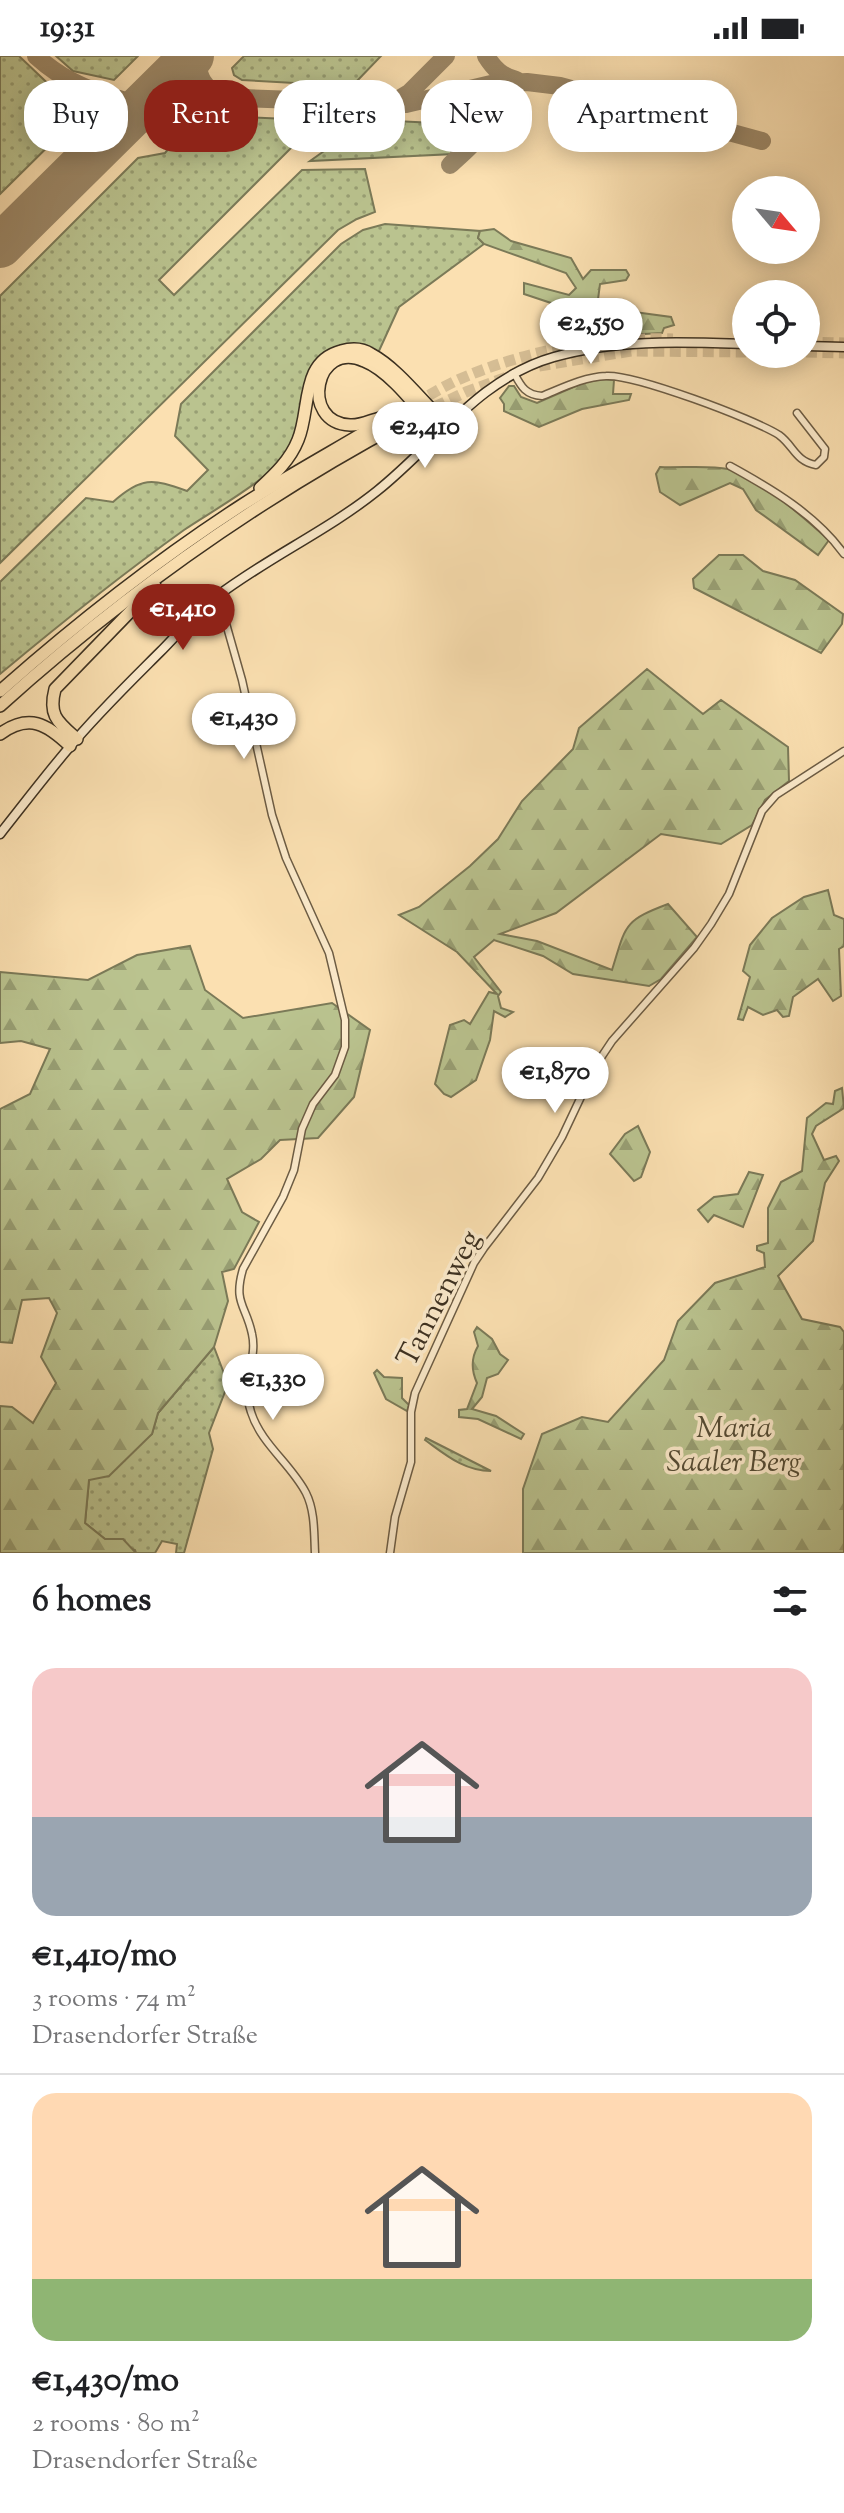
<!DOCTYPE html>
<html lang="en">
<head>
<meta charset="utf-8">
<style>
  body { margin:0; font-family:"Sorts Mill Goudy",serif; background:#f6f6f6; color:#202124; height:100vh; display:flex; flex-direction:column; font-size:30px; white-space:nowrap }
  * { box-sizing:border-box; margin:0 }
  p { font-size:26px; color:#757577 }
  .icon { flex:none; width:44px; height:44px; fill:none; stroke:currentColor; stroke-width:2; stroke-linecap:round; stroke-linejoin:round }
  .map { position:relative; height:1497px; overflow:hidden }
  .side { display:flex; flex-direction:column; background:#fff; flex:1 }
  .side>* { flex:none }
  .hud { position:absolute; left:24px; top:24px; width:796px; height:72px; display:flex; gap:16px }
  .needle { width:52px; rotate:119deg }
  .fabs { position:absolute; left:732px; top:120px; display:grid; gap:16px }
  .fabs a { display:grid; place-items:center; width:88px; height:88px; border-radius:50%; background:#fff; box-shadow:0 4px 20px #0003; font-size:40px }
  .price { position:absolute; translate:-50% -68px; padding:0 18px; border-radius:28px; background:#fff; color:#222; font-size:26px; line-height:52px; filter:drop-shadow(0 2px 4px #0008) }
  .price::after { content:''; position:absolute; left:50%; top:48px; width:24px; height:18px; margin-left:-12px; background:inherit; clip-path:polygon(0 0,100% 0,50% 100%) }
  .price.on { background:#8f2418; color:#fff }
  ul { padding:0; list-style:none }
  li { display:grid; align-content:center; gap:16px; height:424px; padding:0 32px }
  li+li { border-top:2px solid #e0e0e0 }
  li span { display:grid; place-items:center; height:248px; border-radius:24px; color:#555 }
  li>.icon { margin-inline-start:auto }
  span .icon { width:144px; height:144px; fill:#fffc; stroke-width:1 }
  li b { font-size:34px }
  h2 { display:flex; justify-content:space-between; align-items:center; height:96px; padding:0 32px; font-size:34px }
  .tag { padding:0 28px; border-radius:32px; background:#fff; box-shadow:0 4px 20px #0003; font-size:28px; line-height:72px }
  .tag.on { background:#8f2418; color:#fff }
  .status { display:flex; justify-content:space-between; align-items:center; height:56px; padding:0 40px; background:#fff; direction:ltr }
  .status svg { height:22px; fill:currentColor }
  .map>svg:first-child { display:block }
</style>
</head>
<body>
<div class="status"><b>19:31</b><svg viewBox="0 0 49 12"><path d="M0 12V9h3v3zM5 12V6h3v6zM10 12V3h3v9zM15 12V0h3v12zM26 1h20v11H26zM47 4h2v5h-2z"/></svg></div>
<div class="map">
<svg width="844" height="1497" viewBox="0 0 844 1497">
  <defs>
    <pattern id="grass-dots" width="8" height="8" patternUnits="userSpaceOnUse" patternTransform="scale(2)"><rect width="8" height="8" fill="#bac38f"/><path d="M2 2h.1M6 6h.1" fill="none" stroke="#989f74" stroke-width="1.8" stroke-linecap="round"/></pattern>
    <pattern id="forest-firs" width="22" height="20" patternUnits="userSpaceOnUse" patternTransform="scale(2)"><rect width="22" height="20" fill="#bac38f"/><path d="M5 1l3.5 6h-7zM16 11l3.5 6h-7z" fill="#989f74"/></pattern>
  </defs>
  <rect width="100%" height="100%" fill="#fbe0b1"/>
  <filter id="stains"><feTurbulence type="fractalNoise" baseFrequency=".0025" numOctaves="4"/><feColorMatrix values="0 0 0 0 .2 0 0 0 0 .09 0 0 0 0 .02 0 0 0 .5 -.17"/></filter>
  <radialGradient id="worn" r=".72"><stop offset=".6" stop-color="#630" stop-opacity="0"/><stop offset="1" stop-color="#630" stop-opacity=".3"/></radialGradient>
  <g fill="url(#grass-dots)" stroke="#7b7a58" stroke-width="2">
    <path d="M0,0h19l41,39 32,8 -92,91z"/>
    <path d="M56,0h82l-24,24 -41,-9z"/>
    <path d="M244,0h137l-25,26 -25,3 -89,-5 -8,-5 -2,-7z"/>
    <path d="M196,59l114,5 7,2 -158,158 15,15 128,-125 63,-1 10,43 -18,7 -19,11 -338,333v-267l138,-138 27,-5z"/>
    <path d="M395,65l60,3 5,2c4,10 -5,15 -11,22l4,6 -143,7 41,-29z"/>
    <path d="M385,168l95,7 -2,7 6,6 -85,63 -21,46 -65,12c-14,28 -8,61 -26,88 -17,26 -75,58 -103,77 -63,45 -124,94 -184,144v-92l86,-84 27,4c28,-25 39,-24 74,-11l21,-21 -33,-34 6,-32 160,-160 22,-14z"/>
    <path d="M214,1291l14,37 -19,49 4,16 -29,104h-8l1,-9 -15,-3 -7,12h-19l-1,-3 -30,-11 -20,-16 4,-43 63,-46 6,-21z"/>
    <path d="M426,1382l65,33c-27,0 -45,-16 -66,-31z"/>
  </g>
  <g fill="url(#forest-firs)" stroke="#7b7a58" stroke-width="2">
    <path d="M494,173l17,12 60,17 12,21 8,-9h35l3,5 -3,5 -26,4 -3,23 74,10 3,8 -10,3 -2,5 -76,4 -31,7 -11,-18 7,-6 15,-5 -15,-12 -27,-9v-11l45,12 7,-7 -10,-15 -82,-29 -6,-6 2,-7z"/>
    <path d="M603,323l11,1 -1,14h18l-2,6 -47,9 -43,18 -35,-16v-7l-4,-6 9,-12h5l7,11 16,6 48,-21z"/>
    <path d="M660,411c20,1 49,-2 68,2 29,6 78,51 101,71l-11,15 -62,-45 -13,-21 -13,-6 -50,22 -20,-13 -4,-18z"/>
    <path d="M719,499h24l20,16 32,9 48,34 -1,10 -21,29 -127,-65 -1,-9z"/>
    <path d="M647,613l56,45 18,-14 67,47 1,34 -24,19 -13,25 -31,19 -60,-10 -105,79 -56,21 37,7 75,29c14,-45 11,-49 56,-66l29,33 -36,42 -12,7 -76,-12 -30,-18 -49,-16 -20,17 27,35 -3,4 3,12 12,4 -8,5 -11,-6 -4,29 -14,40 -25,17 -7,-3 -9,-10 15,-59 14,-5 6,4 19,-32 8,2 -40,-42 -58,-37 20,-8 51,-41 28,-27 24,-38 51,-52 6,-21z"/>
    <path d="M828,834l6,25 10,4v27l-5,3 2,47 -8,5 -15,-22 -25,18 -4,19 -6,1 -6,-7 -14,5 -15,-8 -5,13 -5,-1 12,-42 -7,-6 7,-26 22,-27 32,-21z"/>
    <path d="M190,890l15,44 38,28 89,-15 38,27 -16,67 -36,41 -38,2 -19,19 -34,20 15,33 17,10 -25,47 -12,3 6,29 -14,46 -56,66 -6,21 -43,42 -20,4 -4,43 20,16h18l13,14h-136v-147l12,1 21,16 23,-40 -15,-26 16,-44 -8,-15 -27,2 -10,43 -12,-1v-233l30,-15 20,-45 -29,-8 -21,2v-71l88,8 49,-25z"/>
    <path d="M842,1032l2,20 -28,18 -4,8 12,26 12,-4 3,5 -14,22 -12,58 -35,35 24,43 38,8 4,5v221h-321v-64l19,-55 40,-17 26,5 56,-62 14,-39 37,-38 50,-16 -1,-14 -7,-3v-4l11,-3v-35l13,-26 21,-11 5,-53 19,-15 7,1 2,-13z"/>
    <path d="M638,1070l12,26 -9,25 -7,4 -24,-27 15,-20z"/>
    <path d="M749,1116l14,3 -20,52 -29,-12 -6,7 -10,-12 16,-13 24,-3z"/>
    <path d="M477,1271l15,12 8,15 8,6 -10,14 -11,4 -5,19 -10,12 24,7 28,18 -3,5 -43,-20 -19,-2v-7l8,-1 10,-26c-6,-13 -6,-25 1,-37l-4,-14z"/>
    <path d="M377,1314l7,7 18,1v20l7,7 -2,6 -21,-12 -12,-26z"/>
  </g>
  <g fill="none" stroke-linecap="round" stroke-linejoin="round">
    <g stroke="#9c8868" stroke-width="18">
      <path d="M36,0c34,31 64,37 106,50"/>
      <path d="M199,0c-4,20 6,33 24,42"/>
      <path d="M486,0c8,13 16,20 30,24"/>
      <path d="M394,46l15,-9 37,-37"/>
      <path d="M140,52l29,-10 16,-2 221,8 85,-20 36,-2 33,4 202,55"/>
      <path d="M450,109c7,-7 16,-14 23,-22 14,-17 23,-51 -8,-53"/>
    </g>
    <path stroke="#9c8868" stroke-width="44" d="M0,190l192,-190"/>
    <g stroke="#d5bd94" stroke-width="11" stroke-dasharray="11 5.5" stroke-linecap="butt">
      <path d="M806,286l38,1"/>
      <path d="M806,296l38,1"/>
      <path d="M539,310l92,-15 115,1"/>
      <path d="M400,355c20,-10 40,-23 60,-32 67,-29 141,-42 213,-40"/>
      <path d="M405,365l61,-29 41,-15"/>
    </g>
    <g stroke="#6c5c44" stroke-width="9">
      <g id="minor">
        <path d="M514,317c7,13 11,22 28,23 20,-8 41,-19 64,-20 28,-2 148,43 173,59 15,11 16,26 37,30l8,-8 1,-8 -28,-36"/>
        <path d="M730,410c42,23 86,49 114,88"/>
        <path d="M212,544l13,20 17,60 30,135 14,43 43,95 16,67v27l-10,28 -22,29 -11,25 -8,41 -11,27 -40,72c-10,34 3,36 9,65 6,26 -12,46 -1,78 10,32 40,52 55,81 9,18 8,40 9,60"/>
        <path d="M390,1497l5,-36 16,-55v-50l4,-19 59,-130 10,-15 54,-70 24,-41 34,-72 16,-24 82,-93 17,-24 18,-30 33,-83 14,-16 68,-44"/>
      </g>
    </g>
    <g stroke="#3c3020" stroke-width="11">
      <g id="secondary">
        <path d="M806,290l38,1"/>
        <path d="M0,778c23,-29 45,-58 68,-85 28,-34 61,-66 92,-97 18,-18 35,-39 56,-55 51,-39 111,-66 161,-106 58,-46 102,-113 177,-134 61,-18 129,-15 192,-13"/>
      </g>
    </g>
    <g stroke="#3c3020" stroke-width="14">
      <g id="motorway">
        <path d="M380,362c-9,2 -20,8 -30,7 -51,-2 -35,-86 14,-64 28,11 55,50 76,73"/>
        <path d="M260,432c15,-14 30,-28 38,-48 13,-31 2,-78 43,-89 10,-3 21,-3 30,3 28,15 53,50 77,72"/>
        <path d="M0,635c76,-67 157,-131 242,-186 52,-33 106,-62 158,-94"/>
        <path d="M0,650c123,-111 259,-207 405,-285"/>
        <path d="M0,678c29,-21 47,-10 70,12"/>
        <path d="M77,683c-19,-17 -29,-23 -22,-50l100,-103"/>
      </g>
    </g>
    <use href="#minor" stroke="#fcebcc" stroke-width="6"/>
    <use href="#secondary" stroke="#fcebcc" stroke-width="8"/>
    <use href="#motorway" stroke="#fbe0b1" stroke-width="11"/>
  </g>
  <g text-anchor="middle" stroke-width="7" stroke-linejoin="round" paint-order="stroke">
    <g font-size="30" fill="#3c3020" stroke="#fcebcc">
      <text transform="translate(438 1242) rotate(-63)" y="10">Tannenweg</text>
    </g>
    <g font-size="30" font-style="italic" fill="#554d36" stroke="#fcebcc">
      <text x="734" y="1381">Maria<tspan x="734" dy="34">Saaler Berg</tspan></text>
    </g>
  </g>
  <rect width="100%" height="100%" filter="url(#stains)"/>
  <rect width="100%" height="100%" fill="url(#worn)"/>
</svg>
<div class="fabs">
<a><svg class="needle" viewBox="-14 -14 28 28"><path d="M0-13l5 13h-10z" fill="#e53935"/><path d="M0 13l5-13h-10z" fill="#757577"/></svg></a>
<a><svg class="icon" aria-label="locate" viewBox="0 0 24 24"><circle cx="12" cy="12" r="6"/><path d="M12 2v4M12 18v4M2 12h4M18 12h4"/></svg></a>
</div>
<b class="price" style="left:591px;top:310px">€2,550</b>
<b class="price" style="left:425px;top:414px">€2,410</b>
<b class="price on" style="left:183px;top:596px">€1,410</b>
<b class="price" style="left:244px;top:705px">€1,430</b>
<b class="price" style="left:555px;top:1059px">€1,870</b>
<b class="price" style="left:273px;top:1366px">€1,330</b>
<div class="hud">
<a class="tag">Buy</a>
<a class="tag on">Rent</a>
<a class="tag">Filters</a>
<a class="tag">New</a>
<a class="tag">Apartment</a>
</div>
</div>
<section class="side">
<h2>6 homes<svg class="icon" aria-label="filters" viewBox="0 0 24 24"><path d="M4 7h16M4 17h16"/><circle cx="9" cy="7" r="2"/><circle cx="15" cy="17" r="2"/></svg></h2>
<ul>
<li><span style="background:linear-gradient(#f6c9c9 60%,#9aa5b1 0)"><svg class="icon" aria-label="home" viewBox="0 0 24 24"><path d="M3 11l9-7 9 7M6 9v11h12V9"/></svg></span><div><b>€1,410/mo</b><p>3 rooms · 74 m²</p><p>Drasendorfer Straße</p></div></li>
<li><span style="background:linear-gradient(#ffd9b3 75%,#8fb573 0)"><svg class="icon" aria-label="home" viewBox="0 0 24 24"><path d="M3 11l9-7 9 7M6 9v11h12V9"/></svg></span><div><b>€1,430/mo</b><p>2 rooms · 80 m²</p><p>Drasendorfer Straße</p></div></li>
</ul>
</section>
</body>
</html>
